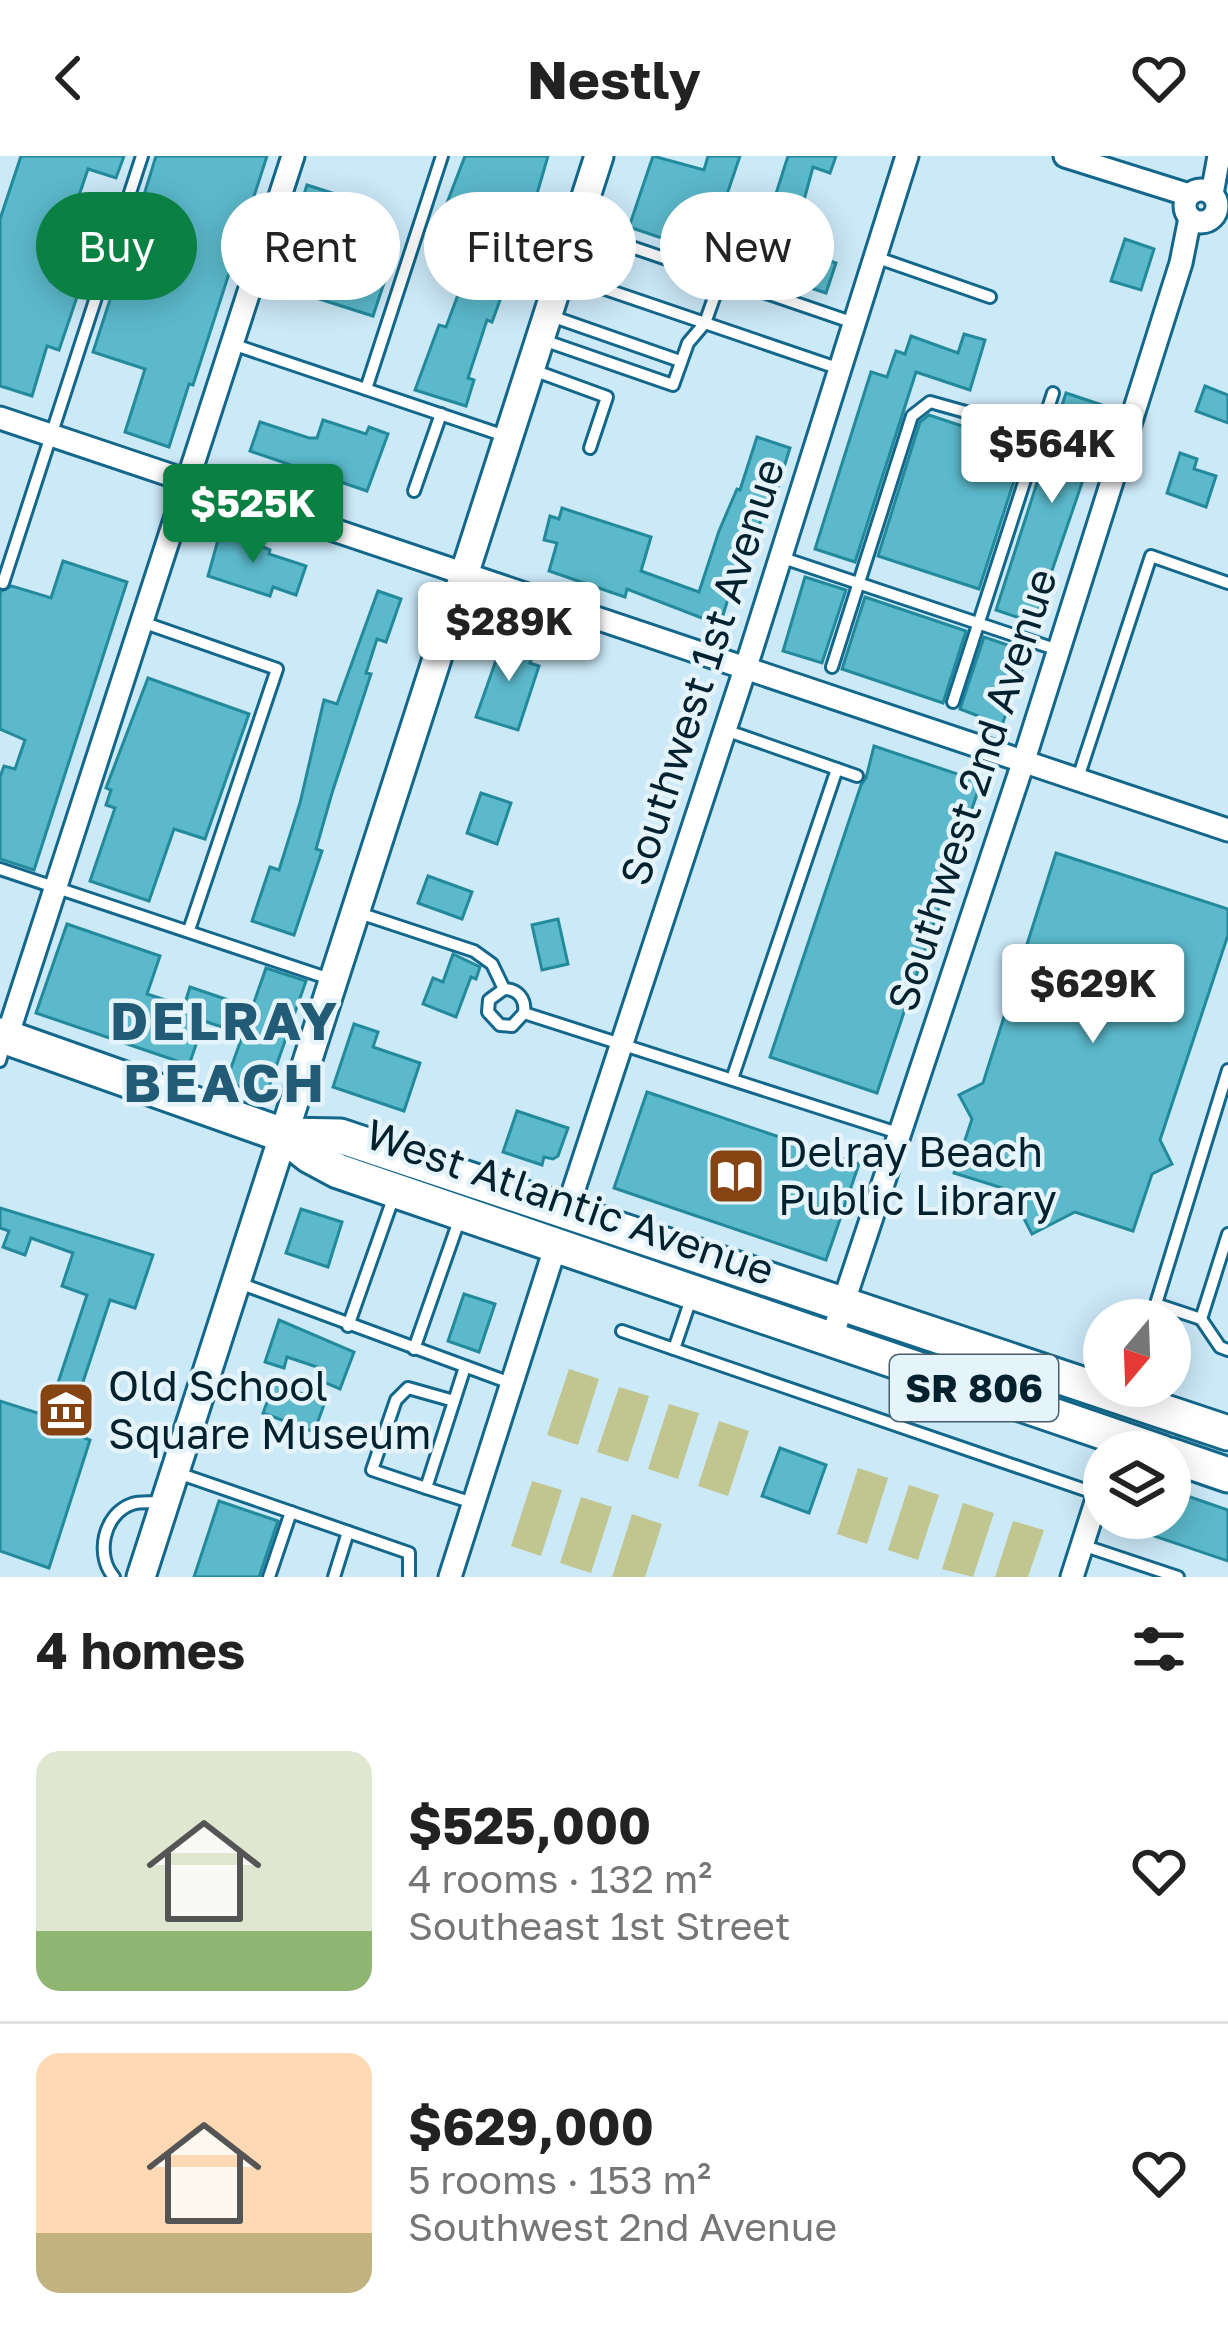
<!DOCTYPE html>
<html lang="en">
<head>
<meta charset="utf-8">
<style>
  body { margin:0; font-family:"Golos Text",sans-serif; background:#f2f2f2; color:#222; height:100vh; display:flex; flex-direction:column; font-size:45px; white-space:nowrap }
  * { box-sizing:border-box; margin:0 }
  p { font-size:39px; color:#767676 }
  .icon { flex:none; width:66px; height:66px; fill:none; stroke:currentColor; stroke-width:2; stroke-linecap:round; stroke-linejoin:round }
  .map { position:relative; height:1421px; overflow:hidden }
  .sheet { display:flex; flex-direction:column; background:#fff; flex:1 }
  .sheet>* { flex:none }
  .top-card { position:absolute; left:36px; top:36px; width:1158px; height:108px; display:flex; gap:24px }
  .needle { width:78px; rotate:199deg }
  .fabs { position:absolute; left:1083px; top:1143px; display:grid; gap:24px }
  .fabs a { display:grid; place-items:center; width:108px; height:108px; border-radius:50%; background:#fff; box-shadow:0 6px 30px #0003; font-size:60px }
  .price { position:absolute; translate:-50% -102px; padding:0 27px; border-radius:12px; background:#fff; color:#222; font-size:39px; line-height:78px; filter:drop-shadow(0 3px 6px #0008) }
  .price::after { content:''; position:absolute; left:50%; top:72px; width:36px; height:27px; margin-left:-18px; background:inherit; clip-path:polygon(0 0,100% 0,50% 100%) }
  .price.on { background:#0b8043; color:#fff }
  ul { padding:0; list-style:none }
  li { display:flex; align-items:center; gap:36px; height:300px; padding:0 36px }
  li+li { border-top:3px solid #e0e0e0 }
  li span { display:grid; place-items:center; flex:none; width:336px; height:240px; border-radius:24px; color:#555 }
  li>.icon { margin-inline-start:auto }
  span .icon { width:144px; height:144px; fill:#fffc; stroke-width:1 }
  li b { font-size:51px }
  h2 { display:flex; justify-content:space-between; align-items:center; height:144px; padding:0 36px; font-size:51px }
  .pill { padding:0 42px; border-radius:54px; background:#fff; box-shadow:0 6px 30px #0003; font-size:42px; line-height:108px }
  .pill.on { background:#0b8043; color:#fff }
  header { display:flex; justify-content:space-between; align-items:center; height:156px; padding:0 36px; background:#fff; font-size:54px; font-weight:700 }
  .map>svg:first-child { display:block }
</style>
</head>
<body>
<header><svg class="icon" aria-label="back" viewBox="0 0 24 24"><path d="M15 5l-7 7 7 7"/></svg>Nestly<svg class="icon" aria-label="heart" viewBox="0 0 24 24"><path d="M12 20l-8-8c-3-5 5-10 8-4 3-6 11-1 8 4z"/></svg></header>
<div class="map">
<svg width="1228" height="1421" viewBox="0 0 1228 1421">
  <rect width="100%" height="100%" fill="#cce9f8"/>
  <g fill="#c1c690">
    <path d="M569,1213l30,10 -21,66 -31,-10z"/>
    <path d="M619,1231l30,9 -21,66 -31,-10z"/>
    <path d="M669,1248l30,9 -21,66 -30,-10z"/>
    <path d="M719,1265l30,10 -21,65 -30,-10z"/>
    <path d="M858,1312l30,10 -21,66 -30,-10z"/>
    <path d="M532,1325l30,9 -21,66 -30,-10z"/>
    <path d="M909,1329l30,10 -21,65 -30,-10z"/>
    <path d="M581,1341l31,10 -21,66 -31,-10z"/>
    <path d="M963,1347l31,10 -21,64 -31,-8z"/>
    <path d="M632,1358l30,10 -17,53h-33z"/>
    <path d="M1013,1365l31,9 -16,47h-33z"/>
  </g>
  <g fill="#5bb9cb" stroke="#238a9c" stroke-width="3">
    <path d="M21,0h103l-8,22 -28,-9 -38,112 29,10 -20,59 -12,-4 -15,50 -32,-10v-167z"/>
    <path d="M156,0h111l-74,229 -4,-1 -20,63 -44,-15 20,-63 -52,-17 40,-123 33,11 10,-31 -33,-11z"/>
    <path d="M465,0h83l-30,103 4,2 -8,23 -7,-3 -15,41 -5,-2 -19,58 6,2 -8,26 -51,-16 24,-65 7,2 39,-105 -40,-14z"/>
    <path d="M653,0l51,14 4,-14h32l-16,47 31,11 5,-18 14,4 14,-44h48l-6,17 -17,-6 -22,81 45,15 -10,30 -197,-66z"/>
    <path d="M307,29l44,14 -6,18 19,6 -6,20 -45,-15 6,-18 -18,-6z"/>
    <path d="M1125,83l29,10 -13,41 -30,-9z"/>
    <path d="M302,101l82,26 -11,33 -82,-26z"/>
    <path d="M964,178l21,6 -15,50 -54,-18 -61,190 -40,-13 56,-177 16,5 9,-26 9,3 6,-18 47,17z"/>
    <path d="M1205,230l23,9v28l-32,-12z"/>
    <path d="M1066,237l42,14 -74,216 -38,-13z"/>
    <path d="M929,259l96,32 -46,142 -101,-33 42,-134z"/>
    <path d="M323,264l43,14 3,-7 19,7 -21,57 -117,-40 10,-29 49,16h8z"/>
    <path d="M757,281l33,11 -14,45 -4,-1 -15,39 -7,-3 -30,97 -93,-36 -2,8 -76,-26 8,-28 -13,-3 6,-24 9,3 3,-11 89,29 -10,34 58,21 20,-61 18,-42 3,1z"/>
    <path d="M1180,297l17,6 -3,10 22,7 -10,31 -39,-14z"/>
    <path d="M221,373l49,21 -1,4 37,12 -10,29 -23,-8 -3,9 -62,-20z"/>
    <path d="M63,405l64,21 -93,288 -34,-11v-82l4,-11 11,3 10,-29 -25,-11v-137l12,-6 39,12z"/>
    <path d="M805,421l41,13 -24,73 -39,-12z"/>
    <path d="M378,435l23,8 -15,43 -9,-3 -11,34 5,1 -39,119 -16,56 6,2 -28,84 -42,-14 18,-54 9,3 21,-67 24,-103 13,4z"/>
    <path d="M865,441l101,34 -23,72 -101,-34z"/>
    <path d="M505,479l30,11 -5,17 9,3 -21,64 -42,-13z"/>
    <path d="M984,481l44,15 -26,73 -42,-16z"/>
    <path d="M148,522l101,36 -44,125 -31,-10 -25,72 -59,-20 25,-73 -9,-3 5,-15 -5,-2z"/>
    <path d="M874,590l107,36 -104,311 -107,-36 91,-272 5,-7z"/>
    <path d="M481,637l30,10 -14,41 -30,-11z"/>
    <path d="M1056,697l172,56v26l-68,205 12,24 -20,10 -19,57 -58,-19 -43,22 -23,-44 -55,-17 18,-54 -13,-24 24,-12z"/>
    <path d="M428,720l44,16 -10,27 -44,-16z"/>
    <path d="M558,763l10,45 -26,6 -10,-45z"/>
    <path d="M67,768l93,32 -13,38 37,12 6,-19 62,21 14,-40 40,13 -40,114 -40,-13 17,-48 -39,-13 -15,44 -153,-52z"/>
    <path d="M453,798l27,13 -4,12 -5,-2 -15,40 -33,-13 10,-26 10,4z"/>
    <path d="M354,868l24,8 -5,15 47,16 -16,48 -71,-24z"/>
    <path d="M647,936l212,72 -33,96 -212,-72z"/>
    <path d="M517,955l51,17 -10,28 -5,3 -9,-2 -2,8 -39,-13z"/>
    <path d="M0,1052l153,47 -18,53 -25,-8 -31,94 8,3 -12,37 15,6 -41,128 -49,-17v-150l47,15 40,-121 -25,-9 11,-33 -42,-15 -6,17 -22,-8 6,-16 -9,-3z"/>
    <path d="M301,1053l41,13 -14,45 -42,-14z"/>
    <path d="M464,1138l31,10 -16,48 -31,-11z"/>
    <path d="M279,1164l75,32 -14,37 -21,-9 4,-11 -36,-12 -3,11 -19,-6z"/>
    <path d="M274,1228l51,18 -11,30 -51,-19z"/>
    <path d="M780,1292l46,17 -17,48 -47,-17z"/>
    <path d="M1170,1334l58,20v51l-118,-40 60,-3z"/>
    <path d="M219,1345l59,20 -19,56h-65z"/>
  </g>
  <g fill="none" stroke-linecap="round" stroke-linejoin="round">
    <g stroke="#13678a" stroke-width="16">
      <g id="service">
        <path d="M579,73l275,94"/>
        <path d="M875,101l115,40"/>
        <path d="M564,119l276,94"/>
        <path d="M551,160l129,45"/>
        <path d="M543,184l130,45 15,-42 17,-20 16,-45"/>
        <path d="M232,188l276,93"/>
        <path d="M533,214l74,27 -17,51"/>
        <path d="M366,233l76,-233"/>
        <path d="M414,335l27,-77"/>
        <path d="M780,401l278,93"/>
        <path d="M3,427l139,-427"/>
        <path d="M142,466l135,47 -88,261"/>
        <path d="M832,511l80,-251 18,-14 111,31"/>
        <path d="M953,546l100,-309"/>
        <path d="M725,574l112,39 -105,310"/>
        <path d="M837,613l20,7"/>
        <path d="M1077,625l74,-225 77,27"/>
        <path d="M0,713l333,111"/>
        <path d="M356,756l118,39 18,13 12,25c14,0 22,10 20,24l-12,13 -12,-1 -12,-13 1,-12 15,-11"/>
        <path d="M524,857l377,121"/>
        <path d="M0,905l6,-21"/>
        <path d="M239,1127l274,101"/>
        <path d="M1156,1148l45,15 19,28 8,3"/>
        <path d="M1201,1163l27,-85"/>
        <path d="M1151,1164l77,-250"/>
        <path d="M348,1170l47,-133"/>
        <path d="M622,1175l52,18 18,-53"/>
        <path d="M414,1193l47,-134"/>
        <path d="M674,1193l423,145"/>
        <path d="M465,1211l-39,121 47,15"/>
        <path d="M175,1316l234,81v24"/>
        <path d="M426,1332l-54,-18 24,-70 12,-12 46,13"/>
        <path d="M1082,1389l96,32"/>
        <path d="M114,1421c-19,-21 -11,-63 18,-73 8,-3 21,-1 30,-2"/>
        <path d="M269,1421l22,-65"/>
        <path d="M334,1421l14,-45"/>
      </g>
    </g>
    <g stroke="#13678a" stroke-width="27">
      <g id="minor">
        <path d="M1065,0l124,39"/>
        <circle cx="1201" cy="50" r="16"/>
        <path d="M1212,38l7,-38"/>
        <path d="M0,262l1228,412"/>
        <path d="M7,881l286,-881"/>
        <path d="M567,1054l184,-559 156,-495"/>
        <path d="M831,1184l192,-577 158,-500 9,-45"/>
        <path d="M450,1421l106,-332"/>
        <path d="M1072,1421l32,-100"/>
      </g>
    </g>
    <g stroke="#13678a" stroke-width="33">
      <path id="tertiary" d="M141,1421l458,-1421"/>
    </g>
    <g stroke="#13678a" stroke-width="39">
      <g id="primary">
        <path d="M0,879l283,100 57,1 888,297"/>
        <path d="M283,979l27,21 28,15 823,281"/>
        <path d="M1170,1299l58,20"/>
      </g>
    </g>
    <use href="#service" stroke="#fff" stroke-width="10"/>
    <use href="#minor" stroke="#fff" stroke-width="21"/>
    <use href="#tertiary" stroke="#fff" stroke-width="27"/>
    <use href="#primary" stroke="#fff" stroke-width="33"/>
  </g>
  <defs>
    <g id="library-square" transform="scale(3)"><rect x="-9" y="-9" width="18" height="18" rx="4" fill="#864412" stroke="#e5f3fb"/><path d="M-6-4Q-3-5.5-.7-3.5V5Q-3 3-6 4ZM6-4Q3-5.5 .7-3.5V5Q3 3 6 4Z" fill="#fff"/></g>
    <g id="museum-square" transform="scale(3)"><rect x="-9" y="-9" width="18" height="18" rx="4" fill="#864412" stroke="#e5f3fb"/><path d="M0-6L6-3V-2H-6V-3ZM-5-1h2V3h-2ZM-1-1h2V3h-2ZM3-1h2V3H3ZM-6 4H6V6H-6Z" fill="#fff"/></g>
  </defs>
  <g fill-rule="evenodd">
    <use href="#library-square" x="736" y="1020"/>
    <use href="#museum-square" x="66" y="1254"/>
  </g>
  <g text-anchor="middle" stroke-width="9" stroke-linejoin="round" paint-order="stroke">
    <rect fill="#e5f3fb" stroke="#45606c" stroke-width="3" x="890" y="1199" width="168" height="66" rx="9"/>
    <g font-size="39" font-weight="bold" fill="#01212f">
      <text x="974" y="1246">SR 806</text>
    </g>
    <g font-size="42" fill="#01212f" stroke="#e5f3fb">
      <text transform="translate(702 516) rotate(-72)" y="15">Southwest 1st Avenue</text>
      <text transform="translate(972 634) rotate(-72)" y="15">Southwest 2nd Avenue</text>
      <text transform="translate(570 1046) rotate(19)" y="15">West Atlantic Avenue</text>
    </g>
    <g font-size="42" fill="#01212f" stroke="#e5f3fb" text-anchor="start">
      <text x="778" y="1011">Delray Beach<tspan x="778" dy="48">Public Library</tspan></text>
      <text x="108" y="1245">Old School<tspan x="108" dy="48">Square Museum</tspan></text>
    </g>
    <g font-size="54" font-weight="bold" letter-spacing="3" fill="#215b76" stroke="#e5f3fb">
      <text x="225" y="884">DELRAY<tspan x="225" dy="62">BEACH</tspan></text>
    </g>
  </g>
</svg>
<div class="fabs">
<a><svg class="needle" viewBox="-14 -14 28 28"><path d="M0-13l5 13h-10z" fill="#e53935"/><path d="M0 13l5-13h-10z" fill="#767676"/></svg></a>
<a><svg class="icon" aria-label="layers" viewBox="0 0 24 24"><path d="M12 4l9 5-9 5-9-5zM3 14l9 5 9-5"/></svg></a>
</div>
<b class="price" style="left:1052px;top:350px">$564K</b>
<b class="price on" style="left:253px;top:410px">$525K</b>
<b class="price" style="left:509px;top:528px">$289K</b>
<b class="price" style="left:1093px;top:890px">$629K</b>
<div class="top-card">
<a class="pill on">Buy</a>
<a class="pill">Rent</a>
<a class="pill">Filters</a>
<a class="pill">New</a>
</div>
</div>
<section class="sheet">
<h2>4 homes<svg class="icon" aria-label="filters" viewBox="0 0 24 24"><path d="M4 7h16M4 17h16"/><circle cx="9" cy="7" r="2"/><circle cx="15" cy="17" r="2"/></svg></h2>
<ul>
<li><span style="background:linear-gradient(#dfe7d0 75%,#8fb573 0)"><svg class="icon" aria-label="home" viewBox="0 0 24 24"><path d="M3 11l9-7 9 7M6 9v11h12V9"/></svg></span><div><b>$525,000</b><p>4 rooms · 132 m²</p><p>Southeast 1st Street</p></div><svg class="icon" aria-label="heart" viewBox="0 0 24 24"><path d="M12 20l-8-8c-3-5 5-10 8-4 3-6 11-1 8 4z"/></svg></li>
<li><span style="background:linear-gradient(#ffd9b3 75%,#c2b280 0)"><svg class="icon" aria-label="home" viewBox="0 0 24 24"><path d="M3 11l9-7 9 7M6 9v11h12V9"/></svg></span><div><b>$629,000</b><p>5 rooms · 153 m²</p><p>Southwest 2nd Avenue</p></div><svg class="icon" aria-label="heart" viewBox="0 0 24 24"><path d="M12 20l-8-8c-3-5 5-10 8-4 3-6 11-1 8 4z"/></svg></li>
</ul>
</section>
</body>
</html>
